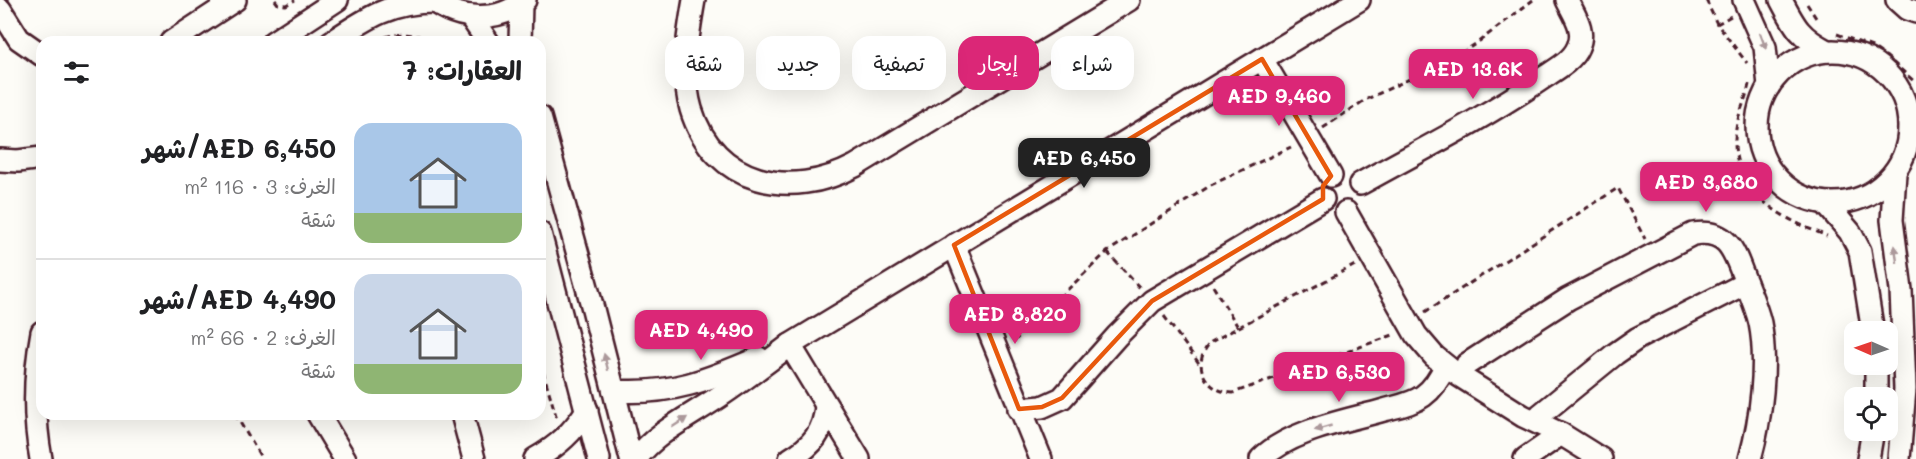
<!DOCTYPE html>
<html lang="ar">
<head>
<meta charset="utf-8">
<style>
  body { margin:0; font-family:Mali,"Playpen Sans Arabic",sans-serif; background:#f6f6f6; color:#202124; direction:rtl; height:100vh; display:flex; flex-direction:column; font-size:22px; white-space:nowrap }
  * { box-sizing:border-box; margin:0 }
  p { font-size:20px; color:#757577 }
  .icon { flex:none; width:33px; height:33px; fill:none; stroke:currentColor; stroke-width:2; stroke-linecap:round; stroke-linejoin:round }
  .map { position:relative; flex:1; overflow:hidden; direction:ltr }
  .sheet { position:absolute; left:36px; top:36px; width:510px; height:384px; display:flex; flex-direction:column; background:#fff; border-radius:18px; box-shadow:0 6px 24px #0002; direction:rtl }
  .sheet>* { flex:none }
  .guide { position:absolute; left:564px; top:36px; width:570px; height:54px; direction:rtl; display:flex; gap:12px }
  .needle { width:39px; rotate:272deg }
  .tools { position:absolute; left:1844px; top:321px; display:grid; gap:12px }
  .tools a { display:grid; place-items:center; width:54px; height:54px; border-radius:12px; background:#fff; box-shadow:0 6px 24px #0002; font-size:30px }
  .price { position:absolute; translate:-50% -51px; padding:0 14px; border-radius:12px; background:#db2777; color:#fff; font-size:20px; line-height:39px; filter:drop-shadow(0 2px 3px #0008) }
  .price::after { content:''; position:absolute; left:50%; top:36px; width:18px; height:14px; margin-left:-9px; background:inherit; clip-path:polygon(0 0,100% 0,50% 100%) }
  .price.active { background:#222; color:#fff }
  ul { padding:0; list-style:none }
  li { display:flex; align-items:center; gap:18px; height:150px; padding:0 24px }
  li+li { border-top:2px solid #e0e0e0 }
  li span { display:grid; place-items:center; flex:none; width:168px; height:120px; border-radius:18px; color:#555 }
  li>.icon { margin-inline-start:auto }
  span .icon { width:72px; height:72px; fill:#fffc; stroke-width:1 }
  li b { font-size:26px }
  h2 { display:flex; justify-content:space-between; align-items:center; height:72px; padding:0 24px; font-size:26px }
  .chip { padding:0 21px; border-radius:18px; background:#fff; box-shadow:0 6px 24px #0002; font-size:21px; line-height:54px }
  .chip.active { background:#db2777; color:#fff }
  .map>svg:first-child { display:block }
</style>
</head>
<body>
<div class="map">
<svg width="1916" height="459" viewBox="0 0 1916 459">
  <rect width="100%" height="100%" fill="#fdfcf7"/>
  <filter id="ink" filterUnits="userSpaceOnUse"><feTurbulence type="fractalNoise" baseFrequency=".0167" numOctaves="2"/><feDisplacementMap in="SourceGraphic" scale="12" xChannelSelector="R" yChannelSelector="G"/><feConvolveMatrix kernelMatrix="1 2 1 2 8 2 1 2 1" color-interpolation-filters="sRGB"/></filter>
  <g filter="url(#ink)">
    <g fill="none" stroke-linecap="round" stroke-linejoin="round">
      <g stroke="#4a1f2b" stroke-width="26">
        <g id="minor">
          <path d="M432,0c27,21 67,23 93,0"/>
          <path d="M694,0c-6,34 -13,75 -3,109 23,76 100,91 164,57l274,-166"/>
          <path d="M1744,0l21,47 4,39"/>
          <path d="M1781,0c14,27 19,37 46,51"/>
          <path d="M1897,0l10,9 9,3"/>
          <path d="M0,9l19,30 23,16"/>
          <path d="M470,16l18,26"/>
          <path d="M171,42l64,-42"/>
          <path d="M273,42l64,-42"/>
          <path d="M331,42c36,-24 59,-40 104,-40"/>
          <path d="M520,42l1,-39"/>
          <circle cx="1833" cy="127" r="76"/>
          <path d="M1262,59l69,117"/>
          <path d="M540,117l53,192 38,150"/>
          <path d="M0,160l18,1 24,-3"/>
          <path d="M1895,173l-3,47 9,70 4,99 -6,70"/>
          <path d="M1360,184c61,-34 123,-65 180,-104 13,-9 32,-18 38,-33 8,-17 -4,-32 -11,-47"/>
          <path d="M1825,203l25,29 10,19 13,81"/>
          <path d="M1346,212l70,123 18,21 21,17 68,43 38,18 40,25"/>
          <path d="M540,233l59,226"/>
          <path d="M954,245l87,214"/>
          <path d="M790,345l69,114"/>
          <path d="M1467,364l101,-65 125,-65c33,-5 40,14 50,41 6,16 13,31 17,48 8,40 1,96 -10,136"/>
          <path d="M1876,364v34"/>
          <path d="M614,391c57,4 94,-11 145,-33"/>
          <path d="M1019,409l23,-2 20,-9 55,-62 35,-35 171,-102"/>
          <path d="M318,414l27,45"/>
          <path d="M462,414l12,45"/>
          <path d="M1540,415l75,-61 23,-16 108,-55"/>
          <path d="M41,459c-8,-43 -7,-84 1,-127"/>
          <path d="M535,459c23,-13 38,-27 52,-49"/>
          <path d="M636,459c20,-26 51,-41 78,-59 26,-17 51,-36 76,-55l569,-345"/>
          <path d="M790,459c22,-13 34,-27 36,-53"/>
          <path d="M1261,459c29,-29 85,-38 123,-49 14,-4 28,-6 39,-14 11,-8 17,-18 22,-30"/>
          <path d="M1525,459l36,-25"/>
          <path d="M1868,459l5,-29"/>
        </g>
      </g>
      <g stroke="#4a1f2b" stroke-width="3" stroke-dasharray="6 4.5" stroke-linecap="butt">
        <path d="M275,0l3,4 8,1 9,-5"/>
        <path d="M1706,0l11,24"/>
        <path d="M1807,4l11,17"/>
        <path d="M1731,16l-14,8 30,39"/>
        <path d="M1837,34l35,13 15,10 29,26"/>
        <path d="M376,42c20,-14 44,-6 65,0"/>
        <path d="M1749,84c-3,16 -11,30 -13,45 -9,61 44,89 91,107"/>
        <path d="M1323,128l42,-28 87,-41 25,-16 56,-43"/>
        <path d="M1107,252l33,36"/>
        <path d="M1355,265l-144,77c-21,21 -6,50 22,51l160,-58"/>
        <path d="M1213,286l25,41"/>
        <path d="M1425,312l193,-124 27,51"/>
        <path d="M1164,316l37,50"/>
        <path d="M1014,341l93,-89 104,-67 80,-38"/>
        <path d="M540,361l17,58"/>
        <path d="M235,414l27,45"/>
      </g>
      <use href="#minor" stroke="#fdfcf7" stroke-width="21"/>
    </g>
    <defs><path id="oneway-solid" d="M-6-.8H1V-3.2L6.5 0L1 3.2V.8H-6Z" transform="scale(1.5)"/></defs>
    <g fill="#ac999b">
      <use href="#oneway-solid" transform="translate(1763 41) rotate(70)"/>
      <use href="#oneway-solid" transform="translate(1896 254) rotate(-97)"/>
      <use href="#oneway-solid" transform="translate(606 362) rotate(-104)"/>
      <use href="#oneway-solid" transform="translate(680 422) rotate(-33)"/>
      <use href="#oneway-solid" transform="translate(1323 428) rotate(164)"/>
    </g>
  </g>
  <path fill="none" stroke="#e8590c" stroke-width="4.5" stroke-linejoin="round" d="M1262,59l69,117 -8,10v13l-171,102 -90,97 -20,9 -23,2 -65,-164z"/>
</svg>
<div class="tools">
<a><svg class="needle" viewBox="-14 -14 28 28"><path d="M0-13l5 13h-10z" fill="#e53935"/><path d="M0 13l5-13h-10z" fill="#757577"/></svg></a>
<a><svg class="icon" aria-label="locate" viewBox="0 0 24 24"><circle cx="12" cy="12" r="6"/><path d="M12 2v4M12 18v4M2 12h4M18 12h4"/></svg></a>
</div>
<b class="price" style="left:1473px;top:100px">AED 13.6K</b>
<b class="price" style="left:1279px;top:127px">AED 9,460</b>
<b class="price active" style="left:1084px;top:189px">AED 6,450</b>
<b class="price" style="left:1706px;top:213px">AED 3,680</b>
<b class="price" style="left:1015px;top:345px">AED 8,820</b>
<b class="price" style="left:701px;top:361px">AED 4,490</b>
<b class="price" style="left:1339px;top:403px">AED 6,530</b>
<div class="guide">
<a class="chip">شراء</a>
<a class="chip active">إيجار</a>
<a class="chip">تصفية</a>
<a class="chip">جديد</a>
<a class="chip">شقة</a>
</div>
<section class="sheet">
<h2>العقارات: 7<svg class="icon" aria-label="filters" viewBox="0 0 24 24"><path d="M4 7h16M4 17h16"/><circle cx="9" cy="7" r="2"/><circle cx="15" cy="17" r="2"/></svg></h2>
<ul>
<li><span style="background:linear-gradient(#a9c7e8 75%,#8fb573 0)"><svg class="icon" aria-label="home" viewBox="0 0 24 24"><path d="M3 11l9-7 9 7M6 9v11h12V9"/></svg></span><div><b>AED 6,450/شهر</b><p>الغرف: 3 · 116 m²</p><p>شقة</p></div></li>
<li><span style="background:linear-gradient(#c9d6e8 75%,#8fb573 0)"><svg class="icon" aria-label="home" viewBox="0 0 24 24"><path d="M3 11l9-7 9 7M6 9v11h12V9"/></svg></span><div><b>AED 4,490/شهر</b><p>الغرف: 2 · 66 m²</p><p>شقة</p></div></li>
</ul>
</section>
</div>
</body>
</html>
